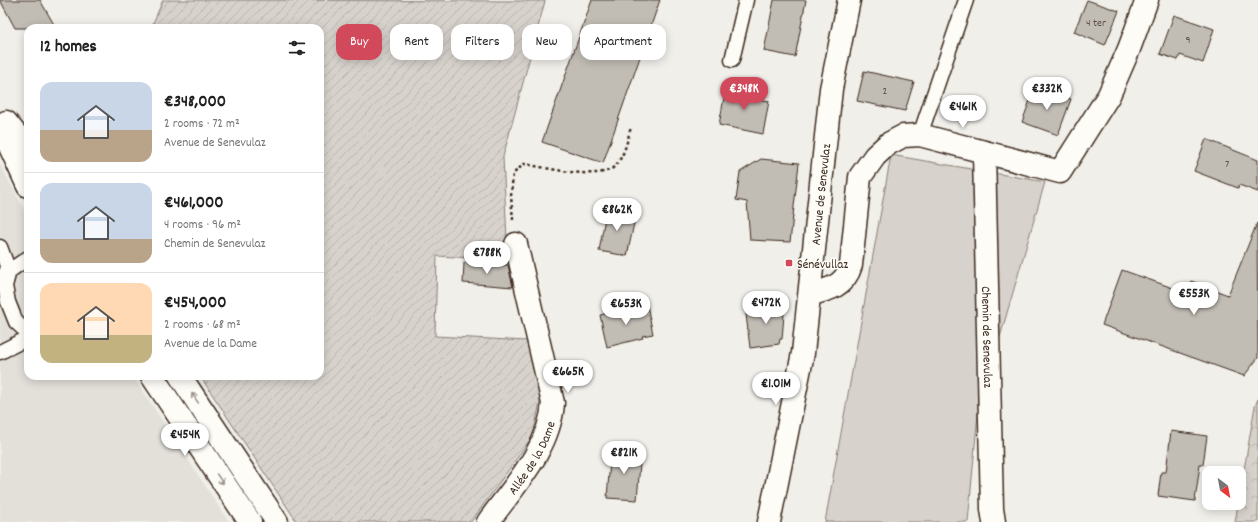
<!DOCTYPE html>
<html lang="en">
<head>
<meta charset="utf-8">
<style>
  body { margin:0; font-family:Dekko,sans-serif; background:#f6f6f6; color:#222; height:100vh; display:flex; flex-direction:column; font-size:15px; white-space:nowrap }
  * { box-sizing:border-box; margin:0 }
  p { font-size:13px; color:#767676 }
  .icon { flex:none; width:22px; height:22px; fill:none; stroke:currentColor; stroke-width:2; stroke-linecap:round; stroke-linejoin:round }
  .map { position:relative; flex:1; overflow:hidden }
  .sheet { position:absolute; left:24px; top:24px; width:300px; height:356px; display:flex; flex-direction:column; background:#fff; border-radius:12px; box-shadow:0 2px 10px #0003 }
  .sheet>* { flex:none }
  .guide { position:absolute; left:336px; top:24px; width:380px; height:36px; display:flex; gap:8px }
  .needle { width:26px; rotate:148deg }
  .fabs { position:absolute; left:1202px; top:466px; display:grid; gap:8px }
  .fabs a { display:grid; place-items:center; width:44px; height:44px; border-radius:8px; background:#fff; box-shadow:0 2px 10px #0003; font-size:20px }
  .price { position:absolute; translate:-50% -34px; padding:0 9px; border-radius:14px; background:#fff; color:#222; font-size:13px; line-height:26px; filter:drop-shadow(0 1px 2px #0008) }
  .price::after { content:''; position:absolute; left:50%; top:24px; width:12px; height:9px; margin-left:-6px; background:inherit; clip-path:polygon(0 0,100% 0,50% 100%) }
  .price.on { background:#d1495b; color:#fff }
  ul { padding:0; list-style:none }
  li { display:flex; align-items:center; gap:12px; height:100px; padding:0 16px }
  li+li { border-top:1px solid #e0e0e0 }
  li span { display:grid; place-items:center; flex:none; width:112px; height:80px; border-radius:12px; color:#555 }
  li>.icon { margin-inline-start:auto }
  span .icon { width:48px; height:48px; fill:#fffc; stroke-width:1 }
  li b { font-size:17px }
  h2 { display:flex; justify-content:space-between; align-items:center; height:48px; padding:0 16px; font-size:17px }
  .chip { padding:0 14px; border-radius:12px; background:#fff; box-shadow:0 2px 10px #0003; font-size:14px; line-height:36px }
  .chip.on { background:#d1495b; color:#fff }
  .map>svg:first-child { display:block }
</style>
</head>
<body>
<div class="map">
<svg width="1258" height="522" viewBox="0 0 1258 522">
  <defs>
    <pattern id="forest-crowns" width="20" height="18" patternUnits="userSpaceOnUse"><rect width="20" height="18" fill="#d7d2cc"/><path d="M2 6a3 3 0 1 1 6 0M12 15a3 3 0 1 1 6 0" fill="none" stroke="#b9b4af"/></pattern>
    <pattern id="garden-furrows" width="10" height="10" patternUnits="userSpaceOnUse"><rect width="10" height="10" fill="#d7d2cc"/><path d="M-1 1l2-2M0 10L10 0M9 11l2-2" fill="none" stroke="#b9b4af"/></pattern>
  </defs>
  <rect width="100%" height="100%" fill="#f1efea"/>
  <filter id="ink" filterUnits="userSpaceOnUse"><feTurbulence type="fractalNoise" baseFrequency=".025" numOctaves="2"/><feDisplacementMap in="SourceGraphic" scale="8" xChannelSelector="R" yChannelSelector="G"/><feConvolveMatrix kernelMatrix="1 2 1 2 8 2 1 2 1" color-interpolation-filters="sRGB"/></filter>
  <g filter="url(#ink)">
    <path fill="#e3e0da" d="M0,164l28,53v159h105l96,146h-229z"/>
    <path fill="#d7d2cc" stroke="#897e75" d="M891,155l154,27 -67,231 -10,109h-143z"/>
    <path fill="url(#forest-crowns)" stroke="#897e75" d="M1258,399v123h-23l20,-116z"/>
    <path fill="url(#garden-furrows)" stroke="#897e75" d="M163,0l382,1 -42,156 5,103 -71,-4 -2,80 92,5 14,56 -8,39 -62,86h-174l-97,-146h120v-348h-169z"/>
    <g fill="#c1bcb4" stroke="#3b2a1e">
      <path d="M0,0h40l16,28h-41z"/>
      <path d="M592,0h68l-57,163 -61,-21z"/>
      <path d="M774,0h32l-11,57 -31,-6z"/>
      <path d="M1087,0l32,11 -14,34 -31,-13z"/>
      <path d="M1174,15l40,14 -11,34 -23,-8 -2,5 -18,-6z"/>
      <path d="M864,71l50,11 -9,29 -48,-10z"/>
      <path d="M726,87l33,7 -1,5 11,2 -6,33 -44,-9z"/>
      <path d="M1035,87l36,12 -13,36 -36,-13z"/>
      <path d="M1206,139l52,21v32l-19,-7 -1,3 -44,-17z"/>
      <path d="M761,159l38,4 -9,79 -40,-2 -3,-38 -11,-2 4,-28z"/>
      <path d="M607,207l29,7 -9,42 -28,-5z"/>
      <path d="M1257,223l1,135 -14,18 -142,-51 20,-55 65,23 4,-12 37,14z"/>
      <path d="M464,263l44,2 5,22 -50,-4z"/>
      <path d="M785,302l-3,37h-2l-1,5 -29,4 -4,-34 5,-1 -1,-5z"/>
      <path d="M647,305l6,29 -11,2 1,2 -36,9 -7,-32z"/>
      <path d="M1171,431l36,5 -4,29h-3l-5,36 -37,-5 3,-24h5z"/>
      <path d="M611,449l30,3 -4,48 -30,-2z"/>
    </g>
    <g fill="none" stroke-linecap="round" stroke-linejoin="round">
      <g stroke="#3b2a1e" stroke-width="17">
        <g id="service">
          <path d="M732,60l14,-60"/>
          <path d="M920,135l46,-135"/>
          <path d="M0,247l9,24 -4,15 3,16 8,20 12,11"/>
          <path d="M2,276l26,-18"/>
          <path d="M0,352l28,-14"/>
        </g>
      </g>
      <g stroke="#3b2a1e" stroke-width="25">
        <g id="minor">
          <path id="s1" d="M984,152l8,357 2,13"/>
          <path d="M810,294c19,-4 35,-8 41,-29l9,-88 15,-21 13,-12 15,-8 17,-1 140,37 49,-77 20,-46 18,-49"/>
          <path id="s2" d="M488,522c25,-35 62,-73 65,-119l-37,-159"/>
        </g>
      </g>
      <g stroke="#3b2a1e" stroke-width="25">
        <g id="secondary">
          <path d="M6,122l22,27"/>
          <path d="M0,125l28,61"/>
          <path d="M152,376l98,146"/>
          <path d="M180,376l97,146"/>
          <path id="s3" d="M769,522l34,-169 28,-264 18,-89"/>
        </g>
      </g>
      <path stroke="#3b2a1e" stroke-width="2.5" stroke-dasharray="3 3" stroke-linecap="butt" d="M513,220l-2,-24 2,-22 11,-10c20,3 77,18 91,2 10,-11 12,-25 16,-39"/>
      <use href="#service" stroke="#fdfcf7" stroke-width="14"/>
      <use href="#minor" stroke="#fdfcf7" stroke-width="22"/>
      <use href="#secondary" stroke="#fdfcf7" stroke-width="22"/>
    </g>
    <defs><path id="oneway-shaft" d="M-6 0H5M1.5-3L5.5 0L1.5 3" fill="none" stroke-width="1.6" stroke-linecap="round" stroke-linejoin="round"/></defs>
    <g stroke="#9c938a">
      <use href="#oneway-shaft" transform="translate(195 398) rotate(-124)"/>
      <use href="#oneway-shaft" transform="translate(220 479) rotate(56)"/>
    </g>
  </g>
  <rect fill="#d1495b" stroke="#fdfcf7" stroke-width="1.5" x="785" y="259" width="8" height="8" rx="2"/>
  <g text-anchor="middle" stroke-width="3" stroke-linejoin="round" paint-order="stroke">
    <g font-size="11" fill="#5c4e44">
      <text x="1096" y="26">4 ter</text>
      <text x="1188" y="43">9</text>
      <text x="885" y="94">2</text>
      <text x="1227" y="167">7</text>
    </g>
    <g font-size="13" fill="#3b2a1e" stroke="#fdfcf7">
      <text dy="5" stroke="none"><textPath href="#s3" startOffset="332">Avenue de Senevulaz</textPath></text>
      <text dy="5" stroke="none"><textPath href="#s1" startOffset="185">Chemin de Senevulaz</textPath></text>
      <text dy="5" stroke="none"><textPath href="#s2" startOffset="78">Allée de la Dame</textPath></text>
    </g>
    <g font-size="13" fill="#3b2a1e" stroke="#fdfcf7" text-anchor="start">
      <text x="797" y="268">Sénévullaz</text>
    </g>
  </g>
</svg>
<div class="fabs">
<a><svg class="needle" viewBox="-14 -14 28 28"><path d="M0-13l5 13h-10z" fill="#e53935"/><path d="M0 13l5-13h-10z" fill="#767676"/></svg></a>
</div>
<b class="price on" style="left:744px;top:111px">€348K</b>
<b class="price" style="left:1047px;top:111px">€332K</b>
<b class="price" style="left:963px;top:129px">€461K</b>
<b class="price" style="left:617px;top:232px">€862K</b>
<b class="price" style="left:487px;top:275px">€788K</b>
<b class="price" style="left:1194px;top:316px">€553K</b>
<b class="price" style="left:766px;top:325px">€472K</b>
<b class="price" style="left:626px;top:326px">€653K</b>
<b class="price" style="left:568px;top:394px">€665K</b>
<b class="price" style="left:776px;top:406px">€1.01M</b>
<b class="price" style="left:185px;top:457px">€454K</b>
<b class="price" style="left:624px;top:475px">€821K</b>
<div class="guide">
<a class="chip on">Buy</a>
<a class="chip">Rent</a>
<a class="chip">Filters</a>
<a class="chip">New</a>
<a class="chip">Apartment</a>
</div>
<section class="sheet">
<h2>12 homes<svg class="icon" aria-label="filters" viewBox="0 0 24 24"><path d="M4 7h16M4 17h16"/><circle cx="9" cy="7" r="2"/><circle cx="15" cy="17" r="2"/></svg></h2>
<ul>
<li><span style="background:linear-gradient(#c9d6e8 60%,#b9a48a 0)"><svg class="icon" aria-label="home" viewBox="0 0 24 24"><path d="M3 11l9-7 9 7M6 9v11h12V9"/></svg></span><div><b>€348,000</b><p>2 rooms · 72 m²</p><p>Avenue de Senevulaz</p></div></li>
<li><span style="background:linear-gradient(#c9d6e8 70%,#b9a48a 0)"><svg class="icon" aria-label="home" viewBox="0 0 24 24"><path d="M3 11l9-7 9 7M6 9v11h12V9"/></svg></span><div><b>€461,000</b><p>4 rooms · 96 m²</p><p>Chemin de Senevulaz</p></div></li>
<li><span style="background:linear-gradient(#ffd9b3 65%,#c2b280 0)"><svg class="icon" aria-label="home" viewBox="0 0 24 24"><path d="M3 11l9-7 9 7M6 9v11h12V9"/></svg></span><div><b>€454,000</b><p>2 rooms · 68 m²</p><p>Avenue de la Dame</p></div></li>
</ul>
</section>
</div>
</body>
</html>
